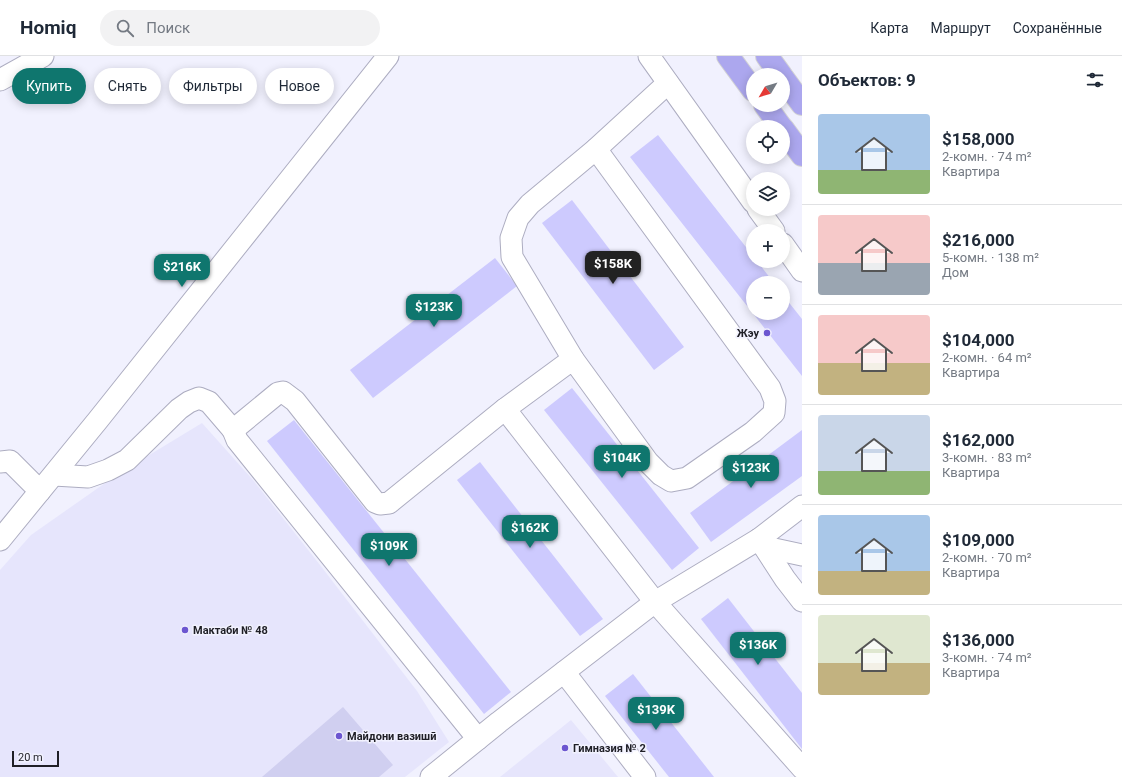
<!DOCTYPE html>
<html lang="ru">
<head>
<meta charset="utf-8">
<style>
  body { margin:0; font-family:Roboto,sans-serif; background:#f2f2f3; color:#1f2937; height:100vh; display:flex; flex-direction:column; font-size:15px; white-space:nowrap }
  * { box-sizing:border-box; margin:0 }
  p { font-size:13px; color:#747a83 }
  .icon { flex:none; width:22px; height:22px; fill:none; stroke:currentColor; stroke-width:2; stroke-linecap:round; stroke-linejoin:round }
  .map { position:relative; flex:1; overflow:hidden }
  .panel { display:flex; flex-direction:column; background:#fff; width:320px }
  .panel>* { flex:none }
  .top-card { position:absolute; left:12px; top:12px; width:380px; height:36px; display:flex; gap:8px }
  .needle { width:26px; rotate:232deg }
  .fabs { position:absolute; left:746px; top:12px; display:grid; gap:8px }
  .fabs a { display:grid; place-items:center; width:44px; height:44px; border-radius:50%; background:#fff; box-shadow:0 2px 10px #0003; font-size:20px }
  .scale { position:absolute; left:12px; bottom:10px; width:47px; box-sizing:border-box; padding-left:4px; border:2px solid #1f1f26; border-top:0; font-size:11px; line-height:14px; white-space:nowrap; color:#1f1f26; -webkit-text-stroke:3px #f1f1fe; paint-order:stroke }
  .price { position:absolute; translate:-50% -34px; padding:0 9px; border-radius:8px; background:#0f766e; color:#fff; font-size:13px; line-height:26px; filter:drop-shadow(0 1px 2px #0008) }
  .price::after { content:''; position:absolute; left:50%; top:24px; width:12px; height:9px; margin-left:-6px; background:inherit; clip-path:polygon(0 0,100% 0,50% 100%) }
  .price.selected { background:#222; color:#fff }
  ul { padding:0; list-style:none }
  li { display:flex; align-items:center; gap:12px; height:100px; padding:0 16px }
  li+li { border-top:1px solid #e0e1e3 }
  li span { display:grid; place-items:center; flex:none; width:112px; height:80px; border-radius:4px; color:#555 }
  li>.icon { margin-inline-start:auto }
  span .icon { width:48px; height:48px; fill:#fffc; stroke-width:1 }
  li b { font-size:17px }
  h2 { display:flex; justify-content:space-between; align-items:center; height:48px; padding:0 16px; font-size:17px }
  .pill { padding:0 14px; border-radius:18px; background:#fff; box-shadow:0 2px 10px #0003; font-size:14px; line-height:36px }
  .pill.selected { background:#0f766e; color:#fff }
  header { display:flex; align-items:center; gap:24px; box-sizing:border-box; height:56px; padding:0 20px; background:#fff; border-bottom:1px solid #e0e1e3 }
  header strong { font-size:19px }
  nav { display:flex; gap:22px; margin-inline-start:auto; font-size:14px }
  .search { width:280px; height:36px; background:#f2f2f3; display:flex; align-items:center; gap:10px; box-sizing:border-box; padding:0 14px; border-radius:22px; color:#747a83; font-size:15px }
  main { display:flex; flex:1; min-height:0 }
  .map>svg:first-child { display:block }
</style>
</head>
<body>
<header>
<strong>Homiq</strong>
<div class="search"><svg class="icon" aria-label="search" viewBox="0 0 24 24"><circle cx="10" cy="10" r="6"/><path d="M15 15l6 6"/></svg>Поиск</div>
<nav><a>Карта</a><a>Маршрут</a><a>Сохранённые</a></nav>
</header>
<main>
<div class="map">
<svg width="802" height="721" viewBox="0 0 802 721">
  <rect width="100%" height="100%" fill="#f1f1fe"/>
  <g fill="#e6e5fc">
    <path d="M202,367l51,57 67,85 97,126 32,51 -44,35h-405v-207l31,-35 87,-61z"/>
    <path d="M571,664l47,57h-118z"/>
  </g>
  <path fill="#d0cff0" d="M343,651l50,58 -14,12h-117z"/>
  <g fill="#cdcafe">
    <path d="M658,79l95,121v5h4l17,22h-21v30h30v-18l19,24v57l-172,-219z"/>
    <path d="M572,144l112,147 -30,23 -112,-147z"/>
    <path d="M495,202l22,28 -144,112 -23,-28z"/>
    <path d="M572,332l127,160 -27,22 -128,-160z"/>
    <path d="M294,364l217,272 -27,22 -217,-273z"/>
    <path d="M802,374v46l-91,66 -21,-29z"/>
    <path d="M480,406l123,157 -23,17 -123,-156z"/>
    <path d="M728,542l74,95v56l-101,-130z"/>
    <path d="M633,618l81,103h-45l-64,-81z"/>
  </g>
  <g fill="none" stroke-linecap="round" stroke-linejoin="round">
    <g stroke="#adadc1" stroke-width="23">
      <g id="minor">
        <path d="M649,0l104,146"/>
        <path d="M0,24l43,-24"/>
        <path d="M668,27l-72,66 174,239 5,13 -1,12 -21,19 -66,46 -16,3 -10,-6 -13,-13 -75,-103 -68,50 150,193 147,166"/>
        <path d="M758,153l16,22"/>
        <path d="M783,188l19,27"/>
        <path d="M573,303l-61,-102 -1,-19 7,-20 12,-14 66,-55"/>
        <path d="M233,374l4,10 241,299"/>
        <path d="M0,406l10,-1 30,30"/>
        <path d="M54,419l34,2 20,-7 19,-10 52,-51 10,-7 10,-4 10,4 24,28 45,-37 5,-1 12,9 80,101 5,2 9,-1 116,-94"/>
        <path d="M759,483l26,40 17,22"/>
        <path d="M0,484l98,-120 290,-364"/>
        <path d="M765,491l37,8"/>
        <path d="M564,616l81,105"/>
        <path d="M431,721l68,-55 156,-120 104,-63 43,-33"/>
      </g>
    </g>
    <g stroke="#d2d2d4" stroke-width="24">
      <g id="highway">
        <path d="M728,0l25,34"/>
        <path d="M767,0l14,19"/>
        <path d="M783,22l19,26"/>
        <path d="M765,49l16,22"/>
        <path d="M783,73l19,26"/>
      </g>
    </g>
    <use href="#minor" stroke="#fff" stroke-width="21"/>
    <use href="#highway" stroke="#aca7ee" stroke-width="22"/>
  </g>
  <g fill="#6c56d0" stroke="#f1f1fe" stroke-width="1.5">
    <circle cx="767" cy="277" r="4"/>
    <circle cx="185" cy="574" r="4"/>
    <circle cx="339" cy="680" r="4"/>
    <circle cx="565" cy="692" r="4"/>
  </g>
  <g text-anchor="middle" stroke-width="3" stroke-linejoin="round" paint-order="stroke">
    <g font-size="11" font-weight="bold" fill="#1f1f26" stroke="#f1f1fe" text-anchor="start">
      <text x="759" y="281" text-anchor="end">Жэу</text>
      <text x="193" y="578">Мактаби № 48</text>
      <text x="347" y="684">Майдони вазишӣ</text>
      <text x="573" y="696">Гимназия № 2</text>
    </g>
  </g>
</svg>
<div class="fabs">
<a><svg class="needle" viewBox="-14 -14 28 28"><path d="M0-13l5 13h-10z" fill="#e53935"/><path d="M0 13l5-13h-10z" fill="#747a83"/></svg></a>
<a><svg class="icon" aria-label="locate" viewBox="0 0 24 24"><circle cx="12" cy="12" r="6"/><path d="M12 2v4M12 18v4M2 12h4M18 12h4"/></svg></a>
<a><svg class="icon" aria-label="layers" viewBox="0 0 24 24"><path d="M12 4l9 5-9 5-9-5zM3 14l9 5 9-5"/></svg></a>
<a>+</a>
<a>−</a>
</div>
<div class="scale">20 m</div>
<b class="price selected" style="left:613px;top:229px">$158K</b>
<b class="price" style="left:182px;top:232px">$216K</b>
<b class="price" style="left:434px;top:272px">$123K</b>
<b class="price" style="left:622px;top:423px">$104K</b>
<b class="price" style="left:751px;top:433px">$123K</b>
<b class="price" style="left:530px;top:493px">$162K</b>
<b class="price" style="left:389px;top:511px">$109K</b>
<b class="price" style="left:758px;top:610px">$136K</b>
<b class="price" style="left:656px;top:675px">$139K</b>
<div class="top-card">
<a class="pill selected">Купить</a>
<a class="pill">Снять</a>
<a class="pill">Фильтры</a>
<a class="pill">Новое</a>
</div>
</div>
<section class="panel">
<h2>Объектов: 9<svg class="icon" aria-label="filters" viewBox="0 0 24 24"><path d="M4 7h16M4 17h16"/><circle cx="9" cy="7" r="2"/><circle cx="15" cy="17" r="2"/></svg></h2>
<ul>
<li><span style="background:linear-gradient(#a9c7e8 70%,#8fb573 0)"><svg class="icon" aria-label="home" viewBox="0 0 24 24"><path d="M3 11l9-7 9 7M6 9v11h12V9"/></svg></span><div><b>$158,000</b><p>2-комн. · 74 m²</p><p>Квартира</p></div></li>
<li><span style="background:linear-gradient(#f6c9c9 60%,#9aa5b1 0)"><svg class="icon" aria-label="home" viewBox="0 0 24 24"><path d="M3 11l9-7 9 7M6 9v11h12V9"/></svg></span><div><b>$216,000</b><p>5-комн. · 138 m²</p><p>Дом</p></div></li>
<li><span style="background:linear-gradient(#f6c9c9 60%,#c2b280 0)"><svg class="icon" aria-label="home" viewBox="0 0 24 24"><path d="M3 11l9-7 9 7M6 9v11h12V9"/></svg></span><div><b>$104,000</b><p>2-комн. · 64 m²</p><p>Квартира</p></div></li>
<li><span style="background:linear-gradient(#c9d6e8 70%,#8fb573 0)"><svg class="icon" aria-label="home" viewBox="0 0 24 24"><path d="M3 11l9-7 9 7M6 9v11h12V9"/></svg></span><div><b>$162,000</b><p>3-комн. · 83 m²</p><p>Квартира</p></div></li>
<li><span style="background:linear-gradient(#a9c7e8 70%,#c2b280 0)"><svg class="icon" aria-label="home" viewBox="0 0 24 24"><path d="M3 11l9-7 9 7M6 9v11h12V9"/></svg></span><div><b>$109,000</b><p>2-комн. · 70 m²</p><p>Квартира</p></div></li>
<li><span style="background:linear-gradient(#dfe7d0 60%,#c2b280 0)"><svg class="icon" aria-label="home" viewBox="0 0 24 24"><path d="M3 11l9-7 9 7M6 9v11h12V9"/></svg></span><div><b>$136,000</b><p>3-комн. · 74 m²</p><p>Квартира</p></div></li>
</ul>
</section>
</main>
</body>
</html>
